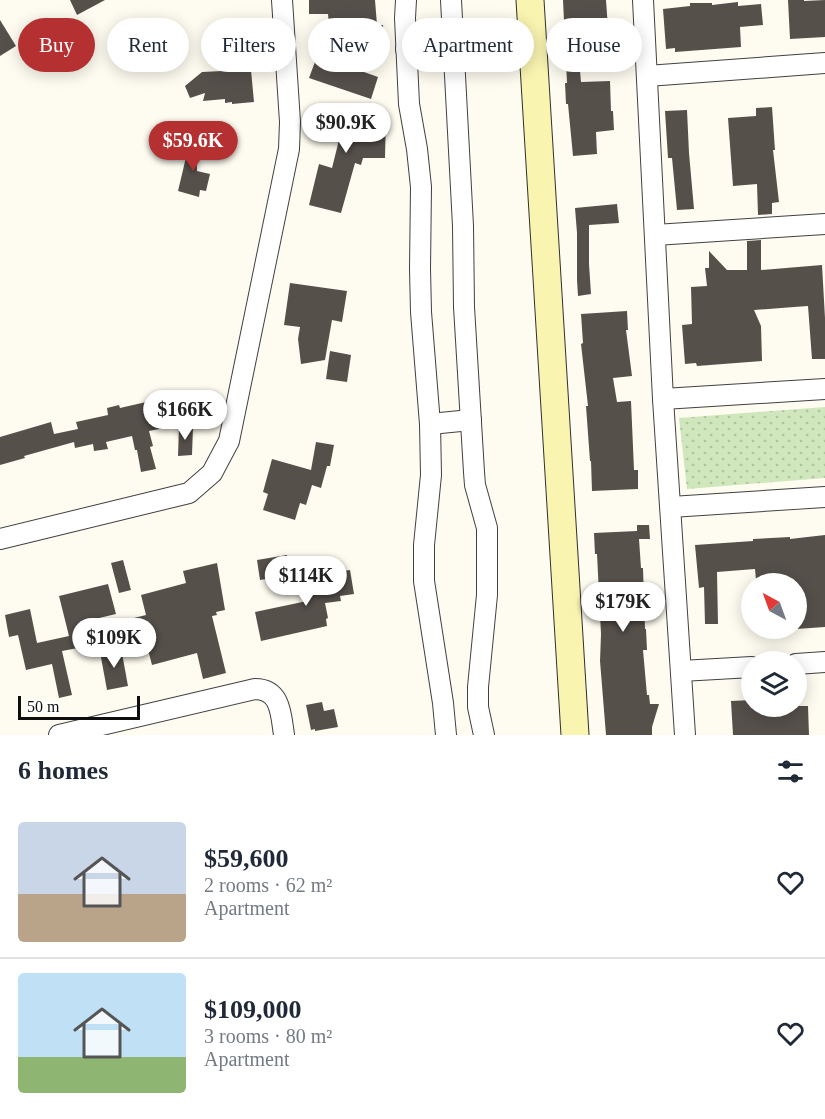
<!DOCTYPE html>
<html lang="en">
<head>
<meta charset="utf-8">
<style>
  body { margin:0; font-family:Georgia,serif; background:#f6f6f7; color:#1f2937; height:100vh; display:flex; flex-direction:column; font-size:22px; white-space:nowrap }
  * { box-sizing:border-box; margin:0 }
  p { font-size:20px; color:#747a83 }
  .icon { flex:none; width:33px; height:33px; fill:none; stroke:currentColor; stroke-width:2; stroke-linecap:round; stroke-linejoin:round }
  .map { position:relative; height:735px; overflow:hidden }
  .drawer { display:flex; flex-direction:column; background:#fff; flex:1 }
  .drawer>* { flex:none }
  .top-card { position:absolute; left:18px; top:18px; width:789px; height:54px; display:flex; gap:12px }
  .needle { width:39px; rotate:319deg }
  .tools { position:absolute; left:741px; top:573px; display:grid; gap:12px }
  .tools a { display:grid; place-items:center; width:66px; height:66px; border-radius:50%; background:#fff; box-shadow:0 3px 15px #0003; font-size:30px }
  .scale { position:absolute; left:18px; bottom:15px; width:122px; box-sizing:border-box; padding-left:6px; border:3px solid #0e0e0e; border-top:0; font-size:16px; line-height:21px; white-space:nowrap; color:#0e0e0e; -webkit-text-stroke:4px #fff; paint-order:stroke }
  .price { position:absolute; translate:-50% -51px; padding:0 14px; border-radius:21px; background:#fff; color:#222; font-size:20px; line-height:39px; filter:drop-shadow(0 2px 3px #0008) }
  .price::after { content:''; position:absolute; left:50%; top:36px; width:18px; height:14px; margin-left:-9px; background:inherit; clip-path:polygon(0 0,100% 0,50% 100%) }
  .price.active { background:#b43031; color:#fff }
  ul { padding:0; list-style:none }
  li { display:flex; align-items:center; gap:18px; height:150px; padding:0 18px }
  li+li { border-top:2px solid #e0e1e3 }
  li span { display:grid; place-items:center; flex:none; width:168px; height:120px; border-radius:6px; color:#555 }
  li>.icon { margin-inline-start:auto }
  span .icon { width:72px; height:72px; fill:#fffc; stroke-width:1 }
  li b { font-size:26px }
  h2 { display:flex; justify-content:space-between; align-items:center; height:72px; padding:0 18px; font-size:26px }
  .tag { padding:0 21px; border-radius:27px; background:#fff; box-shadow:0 3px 15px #0003; font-size:21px; line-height:54px }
  .tag.active { background:#b43031; color:#fff }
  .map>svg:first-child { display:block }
</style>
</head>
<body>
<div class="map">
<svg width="825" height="735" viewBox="0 0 825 735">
  <defs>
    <pattern id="grass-dots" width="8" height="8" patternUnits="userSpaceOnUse" patternTransform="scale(1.5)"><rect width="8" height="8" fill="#d0e6bc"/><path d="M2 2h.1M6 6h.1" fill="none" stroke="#b1c4a0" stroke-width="1.8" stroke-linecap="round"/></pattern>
  </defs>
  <rect width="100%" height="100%" fill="#fefcf0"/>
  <path fill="url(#grass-dots)" d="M825,407v71l-138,11 -8,-71z"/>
  <g fill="#56504b">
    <path d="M70,0h35l-28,15z"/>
    <path d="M309,0h66l2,25h6l1,15 -19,2 -2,-20 -34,3 -1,-11h-19z"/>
    <path d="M563,0h43l2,28 -3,5 -28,3 4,46 29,-1 1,30h2l1,19 -18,2 1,22 -24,2 -5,-52h-2l-1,-21h2z"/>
    <path d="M788,0h16v1l21,-1v37l-35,2z"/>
    <path d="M738,2v4l23,-2 2,21 -23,2 1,20 -66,5v-4l-9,1 -3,-40 27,-3v-3h22v2z"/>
    <path d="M0,20l16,26 -16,10z"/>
    <path d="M319,51l46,16 -1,5 14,5 -7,22 -62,-21z"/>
    <path d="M236,67l4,5 11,-2 3,32 -22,2v-2l-7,1v-4l-22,2 2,-8 -15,5 -5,-12 17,-14 21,-1 4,-3z"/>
    <path d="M772,107l3,43h-2l6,52 -7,1v11l-14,1 -1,-31 -24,2 -5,-68 28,-2v-8z"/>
    <path d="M687,110l2,43 5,56 -17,1 -5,-52h-4l-3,-47z"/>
    <path d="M386,114l-1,44h-22l-2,7 -6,-2 -14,50 -32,-8 10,-41 13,4 8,-32 -28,1v-21z"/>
    <path d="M192,132l4,1 1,38 13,3 -4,17 -6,-1 -1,7 -21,-6z"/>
    <path d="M617,204l2,19 -30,2v39l2,30 -13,2 -1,-16v-47l-2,-25z"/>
    <path d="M761,240v30l61,-5 3,53v41h-13l-4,-53 -14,1 -40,3 7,16 1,35 -65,5 -1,-3 -11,1 -3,-39 10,-1 -1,-37 16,-1 -2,-18h4v-17l18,19h20v-29z"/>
    <path d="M290,283l57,8 -5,31 -10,-2 -7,40 -24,4 -3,-25 2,-12 -16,-2z"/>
    <path d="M627,311l1,19h-2l6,46 -19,2 4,24 14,-1 3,69h4v19l-46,2 -1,-30h-1l-4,-55h2l-7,-62 2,-1 -2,-29z"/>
    <path d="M330,351l21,4 -4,27 -21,-3z"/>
    <path d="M168,397l6,29 -25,5 4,15 -3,1 6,22 -15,3 -4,-22h-2l-3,-14 -26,6 2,7 -14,2 -1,-7 -18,4 -1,-6 -50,14 1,2 -25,7v-28l51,-15 3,12 24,-5 -2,-7 32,-7 -1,-7 12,-3 1,3z"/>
    <path d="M179,426l14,1 -1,28 -14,1z"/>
    <path d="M316,442l18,3 -4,21h-3l-6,22 -9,-3 -6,20 -6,-2 -5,17 -32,-10 5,-16 -5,-2 9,-33 39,11z"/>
    <path d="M637,525h12l1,14h-11l2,29h2l2,61h1l1,21h-4l4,45h2l1,9h9l-7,23v8h-46l-6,-74 1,-27 -4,-80h-2l-1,-21 43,-2z"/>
    <path d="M825,535v92l-29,2v-47l-10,1v-4l-3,-1 -27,2 -1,-11 -38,3 1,52h-13l-1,-37 -5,1 -4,-43 58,-4v-2l37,-2v2z"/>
    <path d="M287,555l3,20 -30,5 -3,-20z"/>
    <path d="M123,560l8,30 -12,3 -8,-30z"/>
    <path d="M217,563l8,47 -9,2 1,3 -5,1 14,57 -23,6 -6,-26 -45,12 -7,-27 -6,2 -5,-22 12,-3 -5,-20 45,-12 -3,-12z"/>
    <path d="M350,570l4,24 -14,2 1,5 -16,2 3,15 -2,1 1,7 -66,15 -6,-29 52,-11 -4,-24z"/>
    <path d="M108,584l8,30 -21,5 4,25 -37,7 10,44 -13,3 -7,-34 -26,6 -8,-35 -9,2 -4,-22 25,-6 7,34 32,-7 -10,-40z"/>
    <path d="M121,648l7,38 -21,4 -7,-38z"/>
    <path d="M752,700v6h56l1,29h-76l-2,-34z"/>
    <path d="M322,702l2,9 10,-2 4,18 -23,4v-2l-4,1 -5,-25z"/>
  </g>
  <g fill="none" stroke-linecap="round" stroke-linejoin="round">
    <g stroke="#414141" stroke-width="22">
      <g id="minor">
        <path d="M406,0l-1,18 4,86 8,45 4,38 -1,82 1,43 9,112 1,51 -7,70v36l19,122 3,32"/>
        <path d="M451,0l12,226 1,81 10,165 1,13 12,43v67l-9,92v20l6,28"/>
        <path d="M643,0l20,399 22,336"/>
        <path d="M406,49l48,1"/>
        <path d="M647,76l178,-13"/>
        <path d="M655,235l170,-11"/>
        <path d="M663,399l162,-10"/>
        <path d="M430,424l41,-4"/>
        <path d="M671,507l154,-10"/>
        <path d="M0,539l189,-46 23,-20 17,-32 60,-292 1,-27 -8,-122"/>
        <path d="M796,664l29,-2"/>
        <path d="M681,671l71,-4"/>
        <path d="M59,735l196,-46c26,0 26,26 29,46"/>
      </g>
    </g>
    <g stroke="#303030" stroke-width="29">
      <path id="secondary" d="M530,0l45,735"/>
    </g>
    <use href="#minor" stroke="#fff" stroke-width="20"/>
    <use href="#secondary" stroke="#f9f4b0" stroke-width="27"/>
  </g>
</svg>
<div class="tools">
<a><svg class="needle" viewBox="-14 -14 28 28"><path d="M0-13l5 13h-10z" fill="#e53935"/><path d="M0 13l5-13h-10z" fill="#747a83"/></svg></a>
<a><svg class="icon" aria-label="layers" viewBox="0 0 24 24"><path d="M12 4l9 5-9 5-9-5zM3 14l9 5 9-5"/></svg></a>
</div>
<div class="scale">50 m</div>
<b class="price" style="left:346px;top:154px">$90.9K</b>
<b class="price active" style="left:193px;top:172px">$59.6K</b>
<b class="price" style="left:185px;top:441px">$166K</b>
<b class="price" style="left:306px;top:607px">$114K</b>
<b class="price" style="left:623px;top:633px">$179K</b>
<b class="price" style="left:114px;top:669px">$109K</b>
<div class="top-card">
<a class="tag active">Buy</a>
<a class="tag">Rent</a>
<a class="tag">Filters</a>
<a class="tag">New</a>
<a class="tag">Apartment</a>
<a class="tag">House</a>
</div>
</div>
<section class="drawer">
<h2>6 homes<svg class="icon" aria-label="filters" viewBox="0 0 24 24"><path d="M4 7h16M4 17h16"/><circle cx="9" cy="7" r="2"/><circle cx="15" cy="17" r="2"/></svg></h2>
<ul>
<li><span style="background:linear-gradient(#c9d6e8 60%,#b9a48a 0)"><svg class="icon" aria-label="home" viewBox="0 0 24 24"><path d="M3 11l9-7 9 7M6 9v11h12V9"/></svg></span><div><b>$59,600</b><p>2 rooms · 62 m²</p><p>Apartment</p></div><svg class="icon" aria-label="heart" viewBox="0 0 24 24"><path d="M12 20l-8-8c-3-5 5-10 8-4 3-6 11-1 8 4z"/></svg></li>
<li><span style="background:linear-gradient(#bfe0f5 70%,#8fb573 0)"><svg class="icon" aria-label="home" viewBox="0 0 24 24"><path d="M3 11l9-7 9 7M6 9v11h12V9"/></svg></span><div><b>$109,000</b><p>3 rooms · 80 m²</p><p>Apartment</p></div><svg class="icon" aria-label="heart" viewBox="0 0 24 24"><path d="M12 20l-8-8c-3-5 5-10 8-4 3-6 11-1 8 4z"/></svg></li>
</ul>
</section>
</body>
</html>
